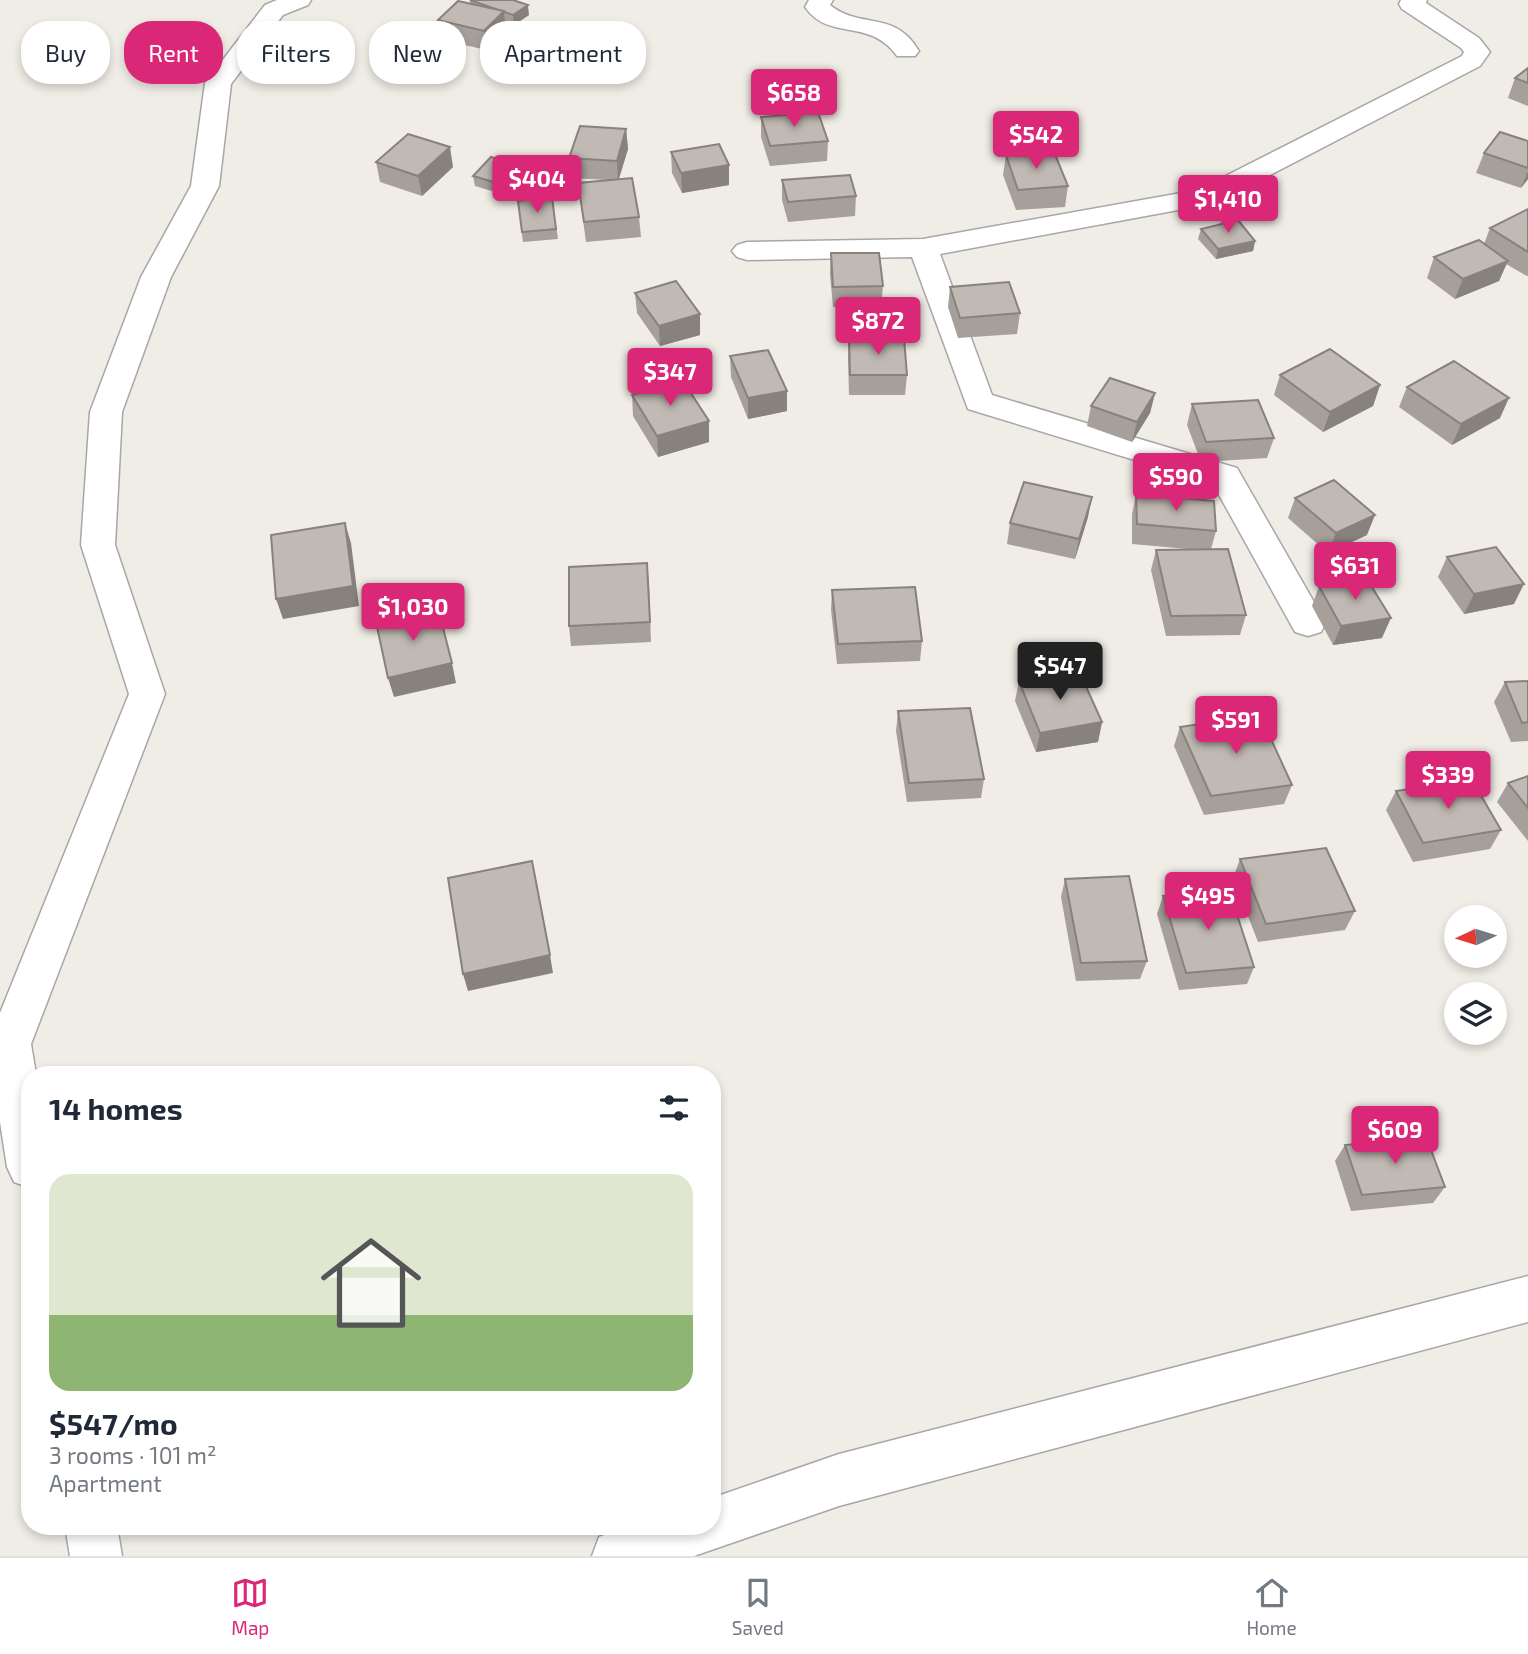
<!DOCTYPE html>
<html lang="en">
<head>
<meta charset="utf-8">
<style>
  body { margin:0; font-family:"Exo 2",sans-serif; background:#f6f6f7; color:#1f2937; height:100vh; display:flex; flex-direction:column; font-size:26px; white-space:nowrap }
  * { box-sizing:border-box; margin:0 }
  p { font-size:23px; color:#747a83 }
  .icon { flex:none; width:38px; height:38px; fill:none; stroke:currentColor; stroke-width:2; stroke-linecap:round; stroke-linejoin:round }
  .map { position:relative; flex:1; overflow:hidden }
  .drawer { position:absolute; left:21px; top:1066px; width:700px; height:469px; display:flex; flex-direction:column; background:#fff; border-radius:28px; box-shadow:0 4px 10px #0003 }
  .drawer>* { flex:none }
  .banner { position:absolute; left:21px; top:21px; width:700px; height:63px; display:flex; gap:14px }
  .needle { width:46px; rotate:266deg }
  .fabs { position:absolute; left:1444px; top:905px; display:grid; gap:14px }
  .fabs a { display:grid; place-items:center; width:63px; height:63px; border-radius:50%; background:#fff; box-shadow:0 4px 10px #0003; font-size:35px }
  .price { position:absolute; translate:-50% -60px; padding:0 16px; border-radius:7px; background:#db2777; color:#fff; font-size:23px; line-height:46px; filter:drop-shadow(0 2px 4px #0008) }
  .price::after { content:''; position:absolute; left:50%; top:42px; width:21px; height:16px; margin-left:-10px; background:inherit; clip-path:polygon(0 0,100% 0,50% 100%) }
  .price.current { background:#222; color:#fff }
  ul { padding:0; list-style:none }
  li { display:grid; align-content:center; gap:14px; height:371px; padding:0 28px }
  li span { display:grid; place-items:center; height:217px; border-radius:21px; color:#555 }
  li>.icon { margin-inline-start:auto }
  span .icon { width:126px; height:126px; fill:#fffc; stroke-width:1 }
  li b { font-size:30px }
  h2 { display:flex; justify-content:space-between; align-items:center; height:84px; padding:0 28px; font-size:30px }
  .pill { padding:0 24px; border-radius:28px; background:#fff; box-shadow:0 4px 10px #0003; font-size:24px; line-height:63px }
  .pill.current { background:#db2777; color:#fff }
  .dock { display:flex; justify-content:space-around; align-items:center; height:98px; border-top:2px solid #e0e1e3; background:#fff; font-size:19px; color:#747a83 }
  .dock a { display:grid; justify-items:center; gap:4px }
  .dock .current { color:#db2777 }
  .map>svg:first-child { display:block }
</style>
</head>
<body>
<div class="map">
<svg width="1528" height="1556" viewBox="0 0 1528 1556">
  <rect width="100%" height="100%" fill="#f0ede6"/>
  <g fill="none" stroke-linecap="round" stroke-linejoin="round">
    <g stroke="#a7a7a7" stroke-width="3">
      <g id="minor">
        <path d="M277,0h34l-3,5 -25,10 -52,69 -12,102 -48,91 -49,135 -7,133 50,149 -134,350 5,30h-6v114l-16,-6 -7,-15 -7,-45v-109l129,-319 -48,-149 9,-133 51,-135 50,-91 14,-103 60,-78z"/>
        <path d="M809,0h24l-3,5c31,25 64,4 89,46l-4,5h-18c-27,-39 -68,-14 -92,-49z"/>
        <path d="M1401,0h26l-1,3 53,35 11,14 -10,14 -264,137 -276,51 52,141 245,73 89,155 -5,9 -13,4 -13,-4 -82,-148 -245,-75 -56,-152 -165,3 -10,-3 -5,-6 5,-6 10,-3 176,-3 275,-49 264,-134 2,-4 -3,-4 -59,-39 -3,-5z"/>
        <path d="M1528,1276v46l-689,184 -145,50h-102l7,-19 30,-11h83v-28l127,-44z"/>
        <path d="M65,1526h52l5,30h-52z"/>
      </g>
    </g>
    <use href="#minor" fill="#fff" fill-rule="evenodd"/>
  </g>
  <g fill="#a69f9a">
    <path d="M470,0l59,15 -15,10 -9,-3 1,9 -19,19 -46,-10 -3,-20 32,-16z"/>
    <path d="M422,47l1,10 -27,20 -23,-8 -2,-10z"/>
    <path d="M1528,68v38l-20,-8 7,-20z"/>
    <path d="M761,117l67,24 -1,20 -57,5 -9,-29z"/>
    <path d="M626,129l2,20 -9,30 20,38 2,20 -55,5 -8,-59 29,-3 -36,-2 -2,-20z"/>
    <path d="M1528,141v38l-7,9 -45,-15 8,-20z"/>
    <path d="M671,152l58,13v20l-47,8 -10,-20z"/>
    <path d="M1006,155l62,31 -3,21 -49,3 -13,-35z"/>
    <path d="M376,162l77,5 -31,29 -42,-14z"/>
    <path d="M522,166l1,10 -18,19 -30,-9 -2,-10z"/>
    <path d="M782,180l74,16 -1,20 -67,6 -6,-22z"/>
    <path d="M552,197l6,42 -35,3 -5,-41z"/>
    <path d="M1528,209v67h-1l-21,-12 -7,17 -44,18 -28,-21 7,-21 50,-13 6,-16z"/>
    <path d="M1201,229l54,12 -2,10 -37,8 -18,-20z"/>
    <path d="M831,253l52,33 -2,21h-48l-3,-33z"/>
    <path d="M950,287l70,26 -3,21 -59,4 -10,-31z"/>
    <path d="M635,293l65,42 -40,11 -23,-33z"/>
    <path d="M849,338l58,37 -2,20h-56l-1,-37z"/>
    <path d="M730,356l57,35v20l-39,8 -17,-42z"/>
    <path d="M1280,375l100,10 -7,21 -50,26 -49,-37z"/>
    <path d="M1407,387l93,31 -48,27 -53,-38z"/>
    <path d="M1155,393l-5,20 -18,29 -45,-16 4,-20z"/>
    <path d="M632,395l77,26v21l-51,15 -25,-41z"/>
    <path d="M1192,404l82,34 -7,20 -66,4 -14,-37z"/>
    <path d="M1136,494l80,37 -5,18 35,66 -6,20 -74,1 -15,-66 5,-20 32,-1 -56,-5v-30z"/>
    <path d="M1295,498l72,37 -39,18 -40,-35z"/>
    <path d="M1088,517l-13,42 -68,-15 3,-21z"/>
    <path d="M1447,557l67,47 -50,10 -26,-37z"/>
    <path d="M647,563l4,79 -80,4 -2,-20z"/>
    <path d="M1319,586l63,52 -49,7 -21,-39z"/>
    <path d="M832,590l90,51 -2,20 -83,3 -6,-54z"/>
    <path d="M1019,681l83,41 -4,20 -62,10 -21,-51z"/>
    <path d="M1528,681v60l-17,1 -17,-40 11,-20z"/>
    <path d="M898,711l86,68 -3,19 -74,4 -11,-71z"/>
    <path d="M1180,727l112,58 -8,19 -80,11 -30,-69z"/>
    <path d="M1528,776v65l-31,-39 11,-19z"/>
    <path d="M1396,791l105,39 -11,19 -77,13 -27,-52z"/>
    <path d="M1240,859l115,52 -10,19 -87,12 -25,-64z"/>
    <path d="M1065,879l82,82 -7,18 -64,2 -15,-84z"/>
    <path d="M1163,896l91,71 -7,17 -68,6 -22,-76z"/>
    <path d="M1345,1145l100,42 -12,16 -82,8 -16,-50z"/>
  </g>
  <g fill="#87827d">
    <path d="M528,5l1,10 -15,10 -1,-10z"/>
    <path d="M504,11l2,20 -19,19 -3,-19z"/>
    <path d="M422,47l1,10 -27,20 -2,-10z"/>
    <path d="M626,129l2,20 -10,32 -1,-20z"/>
    <path d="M450,147l3,20 -31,29 -4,-20z"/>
    <path d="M729,165v20l-47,8 -1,-20z"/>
    <path d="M522,166l1,10 -18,19 -1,-10z"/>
    <path d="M1528,171v8l-7,9z"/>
    <path d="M1255,241l-2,10 -37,8 2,-10z"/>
    <path d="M1508,261l-9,20 -44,18 8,-20z"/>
    <path d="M700,314v21l-40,11 -1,-20z"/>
    <path d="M1380,385l-7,21 -50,26 7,-20z"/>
    <path d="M787,391v20l-39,8v-21z"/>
    <path d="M1155,393l-5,20 -18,29 5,-20z"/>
    <path d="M1509,398l-9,20 -48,27 9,-21z"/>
    <path d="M709,421v21l-51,15 -1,-21z"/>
    <path d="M1092,497l-4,20 -13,42 4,-20z"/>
    <path d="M1375,515l-8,20 -39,18 8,-20z"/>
    <path d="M345,523l6,20 8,63 -76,13 -7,-20z"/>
    <path d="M647,563l2,21 2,58 -1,-20z"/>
    <path d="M1524,584l-10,20 -50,10 10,-20z"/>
    <path d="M1391,618l-9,20 -49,7 8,-19z"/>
    <path d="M452,663l4,20 -62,14 -6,-19z"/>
    <path d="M1102,722l-4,20 -62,10 4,-19z"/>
    <path d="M550,955l3,18 -85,18 -5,-17z"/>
  </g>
  <g fill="#c1b9b3" stroke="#87827d" stroke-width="2">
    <path d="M470,0h43l15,5 -15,10z"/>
    <path d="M458,1l46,10 -20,20 -46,-11z"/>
    <path d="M400,39l22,8 -28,20 -23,-8z"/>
    <path d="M1528,68v15l-13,-5z"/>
    <path d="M818,112l10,29 -58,5 -9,-29z"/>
    <path d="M580,126l46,3 -9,32 -48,-3z"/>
    <path d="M1500,132l28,9v27l-44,-15z"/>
    <path d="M408,134l42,13 -32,29 -42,-14z"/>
    <path d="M719,144l10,21 -48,8 -10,-21z"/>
    <path d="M1054,152l14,34 -50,4 -12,-35z"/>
    <path d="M491,157l31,9 -18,19 -31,-9z"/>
    <path d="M850,175l6,21 -68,6 -6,-22z"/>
    <path d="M632,178l7,39 -55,5 -6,-39z"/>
    <path d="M552,197l4,32 -34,3 -4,-31z"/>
    <path d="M1528,209v43l-38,-24z"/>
    <path d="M1238,220l17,21 -37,8 -17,-20z"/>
    <path d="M1479,240l29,21 -45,18 -29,-22z"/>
    <path d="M831,253h48l4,33 -50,1z"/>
    <path d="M676,281l24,33 -41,12 -24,-33z"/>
    <path d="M1009,282l11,31 -60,5 -10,-31z"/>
    <path d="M849,338h55l3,37h-57z"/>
    <path d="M1330,349l50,36 -50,27 -50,-37z"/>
    <path d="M768,350l19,41 -39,7 -18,-42z"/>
    <path d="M1454,361l55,37 -48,26 -54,-37z"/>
    <path d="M1110,378l45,15 -18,29 -46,-16z"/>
    <path d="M683,381l26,40 -52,15 -25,-41z"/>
    <path d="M1258,400l16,38 -68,4 -14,-38z"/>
    <path d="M1334,480l41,35 -39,18 -41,-35z"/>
    <path d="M1024,482l68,15 -13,42 -69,-16z"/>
    <path d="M1136,494l78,7 2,30 -79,-7z"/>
    <path d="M345,523l8,63 -77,13 -5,-64z"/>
    <path d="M1496,547l28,37 -50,10 -27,-37z"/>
    <path d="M1228,549l18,66 -75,1 -15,-66z"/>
    <path d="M647,563l3,59 -81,4v-59z"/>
    <path d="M1367,579l24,39 -50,8 -22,-40z"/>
    <path d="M915,587l7,54 -84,3 -6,-54z"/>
    <path d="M438,608l14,55 -64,15 -12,-56z"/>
    <path d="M1079,671l23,51 -62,11 -21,-52z"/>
    <path d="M1528,681v41l-6,1 -17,-41z"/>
    <path d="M970,708l14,71 -75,4 -11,-72z"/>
    <path d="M1260,715l32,70 -81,11 -31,-69z"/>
    <path d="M1528,776v32l-20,-25z"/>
    <path d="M1472,780l29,50 -78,13 -27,-52z"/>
    <path d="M1326,848l29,63 -89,13 -26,-65z"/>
    <path d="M532,861l18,94 -87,19 -15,-96z"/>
    <path d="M1129,876l18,85 -66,2 -16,-84z"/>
    <path d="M1229,890l25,77 -68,6 -23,-77z"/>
    <path d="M1426,1137l19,50 -83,8 -17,-50z"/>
  </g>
</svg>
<div class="fabs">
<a><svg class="needle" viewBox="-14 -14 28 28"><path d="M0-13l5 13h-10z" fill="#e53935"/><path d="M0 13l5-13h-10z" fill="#747a83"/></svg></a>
<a><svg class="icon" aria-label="layers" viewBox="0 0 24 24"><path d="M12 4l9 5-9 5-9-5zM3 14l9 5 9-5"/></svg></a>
</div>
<b class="price" style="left:794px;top:129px">$658</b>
<b class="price" style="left:1036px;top:171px">$542</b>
<b class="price" style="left:537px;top:215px">$404</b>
<b class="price" style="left:1228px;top:235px">$1,410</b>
<b class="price" style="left:878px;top:357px">$872</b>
<b class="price" style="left:670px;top:408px">$347</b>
<b class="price" style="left:1176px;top:513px">$590</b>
<b class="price" style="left:1355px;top:602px">$631</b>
<b class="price" style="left:413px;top:643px">$1,030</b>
<b class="price current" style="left:1060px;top:702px">$547</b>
<b class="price" style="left:1236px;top:756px">$591</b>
<b class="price" style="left:1448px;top:811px">$339</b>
<b class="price" style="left:1208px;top:932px">$495</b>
<b class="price" style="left:1395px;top:1166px">$609</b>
<div class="banner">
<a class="pill">Buy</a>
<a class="pill current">Rent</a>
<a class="pill">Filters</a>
<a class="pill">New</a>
<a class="pill">Apartment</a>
</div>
<section class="drawer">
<h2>14 homes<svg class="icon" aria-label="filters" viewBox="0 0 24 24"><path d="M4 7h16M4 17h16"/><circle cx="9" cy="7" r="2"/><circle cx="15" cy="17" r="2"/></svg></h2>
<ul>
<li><span style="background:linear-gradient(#dfe7d0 65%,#8fb573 0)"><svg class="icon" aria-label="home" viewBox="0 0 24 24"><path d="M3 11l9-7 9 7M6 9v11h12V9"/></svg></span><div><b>$547/mo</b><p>3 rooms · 101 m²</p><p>Apartment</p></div></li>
</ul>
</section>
</div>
<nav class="dock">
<a class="current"><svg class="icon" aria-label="map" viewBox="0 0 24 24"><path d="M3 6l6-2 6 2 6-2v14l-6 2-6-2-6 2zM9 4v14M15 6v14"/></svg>Map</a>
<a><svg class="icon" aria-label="saved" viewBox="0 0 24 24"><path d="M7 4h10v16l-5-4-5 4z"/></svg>Saved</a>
<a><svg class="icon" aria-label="home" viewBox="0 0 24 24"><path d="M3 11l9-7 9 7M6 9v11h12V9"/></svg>Home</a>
</nav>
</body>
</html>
